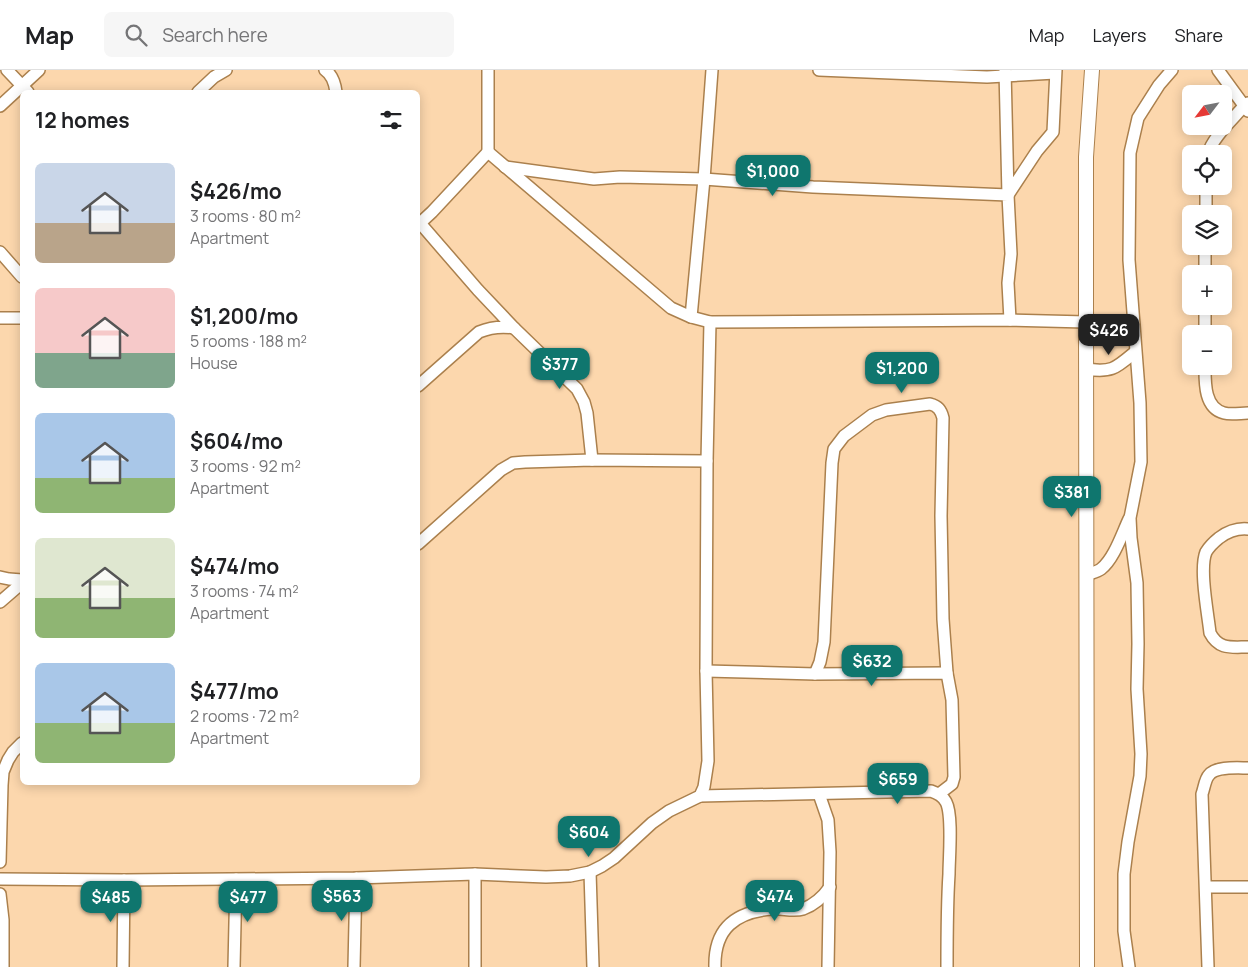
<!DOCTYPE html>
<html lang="en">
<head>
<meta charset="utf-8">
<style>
  body { margin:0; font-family:Manrope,sans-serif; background:#f6f6f6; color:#202124; height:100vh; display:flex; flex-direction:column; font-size:19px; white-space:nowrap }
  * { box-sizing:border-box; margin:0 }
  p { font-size:16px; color:#757577 }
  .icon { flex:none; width:28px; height:28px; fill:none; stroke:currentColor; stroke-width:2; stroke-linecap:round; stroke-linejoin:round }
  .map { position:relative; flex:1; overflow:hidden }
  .sheet { position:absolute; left:20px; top:20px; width:400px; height:695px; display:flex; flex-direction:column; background:#fff; border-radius:8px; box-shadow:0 2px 12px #0003 }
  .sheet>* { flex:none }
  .needle { width:32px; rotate:238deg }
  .controls { position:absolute; left:1182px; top:15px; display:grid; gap:10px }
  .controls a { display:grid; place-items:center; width:50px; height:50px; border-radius:8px; background:#fff; box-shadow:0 2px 12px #0003; font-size:25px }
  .price { position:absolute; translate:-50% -42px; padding:0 11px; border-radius:10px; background:#0f766e; color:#fff; font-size:16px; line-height:32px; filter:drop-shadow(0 1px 2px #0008) }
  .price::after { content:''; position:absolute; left:50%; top:30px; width:15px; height:11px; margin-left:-8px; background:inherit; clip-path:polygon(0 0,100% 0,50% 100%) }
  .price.on { background:#222; color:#fff }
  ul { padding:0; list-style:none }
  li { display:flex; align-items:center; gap:15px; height:125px; padding:0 15px }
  li span { display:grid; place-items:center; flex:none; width:140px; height:100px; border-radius:8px; color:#555 }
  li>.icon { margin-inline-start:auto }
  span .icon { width:60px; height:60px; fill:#fffc; stroke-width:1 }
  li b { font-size:21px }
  h2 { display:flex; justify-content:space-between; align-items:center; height:60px; padding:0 15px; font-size:21px }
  header { display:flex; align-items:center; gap:30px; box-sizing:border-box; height:70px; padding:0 25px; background:#fff; border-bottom:1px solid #e0e0e0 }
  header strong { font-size:24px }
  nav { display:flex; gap:28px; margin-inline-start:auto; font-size:18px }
  .search { width:350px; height:45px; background:#f6f6f6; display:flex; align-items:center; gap:12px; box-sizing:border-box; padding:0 18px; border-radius:8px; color:#757577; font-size:19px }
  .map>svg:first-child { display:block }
</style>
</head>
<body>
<header>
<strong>Map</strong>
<div class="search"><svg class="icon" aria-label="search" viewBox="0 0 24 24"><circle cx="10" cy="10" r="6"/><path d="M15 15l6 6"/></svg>Search here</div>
<nav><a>Map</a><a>Layers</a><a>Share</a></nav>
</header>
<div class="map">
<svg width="1248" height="897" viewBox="0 0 1248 897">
  <rect width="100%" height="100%" fill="#fcd7ad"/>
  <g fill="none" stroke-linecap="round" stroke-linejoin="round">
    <g stroke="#ab804d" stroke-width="14">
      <g id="minor">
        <path d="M7,0l21,22"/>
        <path d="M325,0c8,5 10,14 11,22"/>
        <path d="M819,0l168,7 68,-4"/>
        <path d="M1005,0l3,125 29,-44 16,-19 3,-62"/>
        <path d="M1218,0l30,41"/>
        <path d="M198,22l16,-15 12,-7"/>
        <path d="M0,36l39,-36"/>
        <path d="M488,82v-82"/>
        <path d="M1208,84c4,-16 25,-35 36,-48l4,-3"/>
        <path d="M505,97l89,12 26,-2 84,2 109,8 195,8 3,59 -3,29 2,37"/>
        <path d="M1206,144v-28"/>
        <path d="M418,155l14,-13 56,-60 183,156 20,9 19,5 300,-2 76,2"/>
        <path d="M0,182l22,25"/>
        <path d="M1205,204v-28"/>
        <path d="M691,247l13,-138 8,-109"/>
        <path d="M0,248h22"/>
        <path d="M514,258l63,61 7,13 3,11 5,47"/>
        <path d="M1205,264v-28"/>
        <path d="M1205,296c0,16 -1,42 19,47 7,2 17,0 24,0"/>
        <path d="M1086,299c26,4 30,-1 49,-17"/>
        <path d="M418,316l61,-54c12,-5 22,-6 35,-4l-36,-38 -58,-67"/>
        <path d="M1248,459c-10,-1 -21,3 -29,9 -5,4 -10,9 -13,14 -7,17 2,62 4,81 9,17 21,14 38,14"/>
        <path d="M418,474l83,-74 12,-7 12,-1 67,-2 115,1"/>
        <path d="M1086,505c5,-2 11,-3 15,-6 13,-10 21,-35 28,-50"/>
        <path d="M0,507l9,2 13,1"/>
        <path d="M0,532l22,-19"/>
        <path d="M706,601l109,3 132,-1 5,27 2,77 -2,7 -13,10"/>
        <path d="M815,604l5,-12 4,-20 8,-179 2,-14 10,-13 28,-21 14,-5 44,-6c8,2 11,6 13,14l-2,98 2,103 4,54"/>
        <path d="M819,724l9,26 2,32 -2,115"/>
        <path d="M700,726l231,-5c6,2 12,5 15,11 7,13 3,56 3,72 -2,31 -2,62 -2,93"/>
        <path d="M0,792l2,-77 1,-13 5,-12 5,-8 9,-9"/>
        <path d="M590,802l3,95"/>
        <path d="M475,804v93"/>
        <path d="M0,809l124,1 232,-2 119,-4 71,3 24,-1 20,-4 12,-6 12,-8 38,-35 17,-12 31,-15 4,-9 4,-26 -2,-90 1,-210 3,-139"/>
        <path d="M1206,817h42"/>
        <path d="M0,824l3,26v47"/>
        <path d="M123,897l1,-87"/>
        <path d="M234,897l2,-88"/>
        <path d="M354,897l2,-89"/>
        <path d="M715,897c-1,-38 20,-55 57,-58 10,-1 21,3 31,0 11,-4 20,-12 27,-22"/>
        <path d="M1129,897l-5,-36v-57l4,-32 12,-66 1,-22 -4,-65 1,-45 -1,-61 -6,-45 -1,-20 11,-56 -1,-59 -11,-143 1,-107 8,-35 21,-33 13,-15"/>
        <path d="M1208,897l-6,-173c2,-5 3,-15 7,-19 7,-9 29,-7 39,-7"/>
      </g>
    </g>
    <g stroke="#ab804d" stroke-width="16">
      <path id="tertiary" d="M1087,897l-1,-645v-165l6,-87"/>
    </g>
    <use href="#minor" stroke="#fff" stroke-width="11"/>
    <use href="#tertiary" stroke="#fff" stroke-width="14"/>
  </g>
</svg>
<div class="controls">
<a><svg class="needle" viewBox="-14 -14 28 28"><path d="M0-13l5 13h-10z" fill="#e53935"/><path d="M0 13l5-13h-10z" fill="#757577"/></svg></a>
<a><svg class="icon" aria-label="locate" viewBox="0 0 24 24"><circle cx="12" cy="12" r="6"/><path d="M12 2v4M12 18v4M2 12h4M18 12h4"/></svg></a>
<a><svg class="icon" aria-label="layers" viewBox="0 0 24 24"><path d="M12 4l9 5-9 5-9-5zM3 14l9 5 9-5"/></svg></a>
<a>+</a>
<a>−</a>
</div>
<b class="price" style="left:773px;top:127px">$1,000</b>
<b class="price on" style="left:1109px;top:286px">$426</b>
<b class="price" style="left:560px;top:320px">$377</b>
<b class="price" style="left:902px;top:324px">$1,200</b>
<b class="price" style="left:1072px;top:448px">$381</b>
<b class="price" style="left:872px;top:617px">$632</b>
<b class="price" style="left:898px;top:735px">$659</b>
<b class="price" style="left:589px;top:788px">$604</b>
<b class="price" style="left:342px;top:852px">$563</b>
<b class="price" style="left:775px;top:852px">$474</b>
<b class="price" style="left:111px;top:853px">$485</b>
<b class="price" style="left:248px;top:853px">$477</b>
<section class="sheet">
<h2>12 homes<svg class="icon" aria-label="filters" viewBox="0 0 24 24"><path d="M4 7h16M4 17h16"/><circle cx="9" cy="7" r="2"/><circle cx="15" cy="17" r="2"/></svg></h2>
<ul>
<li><span style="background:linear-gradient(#c9d6e8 60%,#b9a48a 0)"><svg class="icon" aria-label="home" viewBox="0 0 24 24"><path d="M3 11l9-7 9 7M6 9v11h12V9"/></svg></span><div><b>$426/mo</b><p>3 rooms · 80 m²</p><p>Apartment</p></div></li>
<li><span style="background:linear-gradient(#f6c9c9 65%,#7fa58c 0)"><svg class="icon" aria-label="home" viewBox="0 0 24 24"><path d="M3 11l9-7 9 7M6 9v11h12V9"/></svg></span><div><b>$1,200/mo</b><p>5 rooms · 188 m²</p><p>House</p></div></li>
<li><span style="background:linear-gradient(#a9c7e8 65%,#8fb573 0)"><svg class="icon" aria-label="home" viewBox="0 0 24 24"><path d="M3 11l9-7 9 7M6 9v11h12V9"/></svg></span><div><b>$604/mo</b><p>3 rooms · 92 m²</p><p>Apartment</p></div></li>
<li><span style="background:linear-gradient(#dfe7d0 60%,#8fb573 0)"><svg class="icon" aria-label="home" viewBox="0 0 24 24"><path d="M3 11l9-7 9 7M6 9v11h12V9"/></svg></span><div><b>$474/mo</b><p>3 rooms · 74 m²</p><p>Apartment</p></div></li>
<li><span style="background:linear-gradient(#a9c7e8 60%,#8fb573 0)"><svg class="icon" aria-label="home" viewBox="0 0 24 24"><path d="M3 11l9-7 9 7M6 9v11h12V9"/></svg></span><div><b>$477/mo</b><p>2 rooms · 72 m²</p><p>Apartment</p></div></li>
</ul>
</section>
</div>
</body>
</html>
